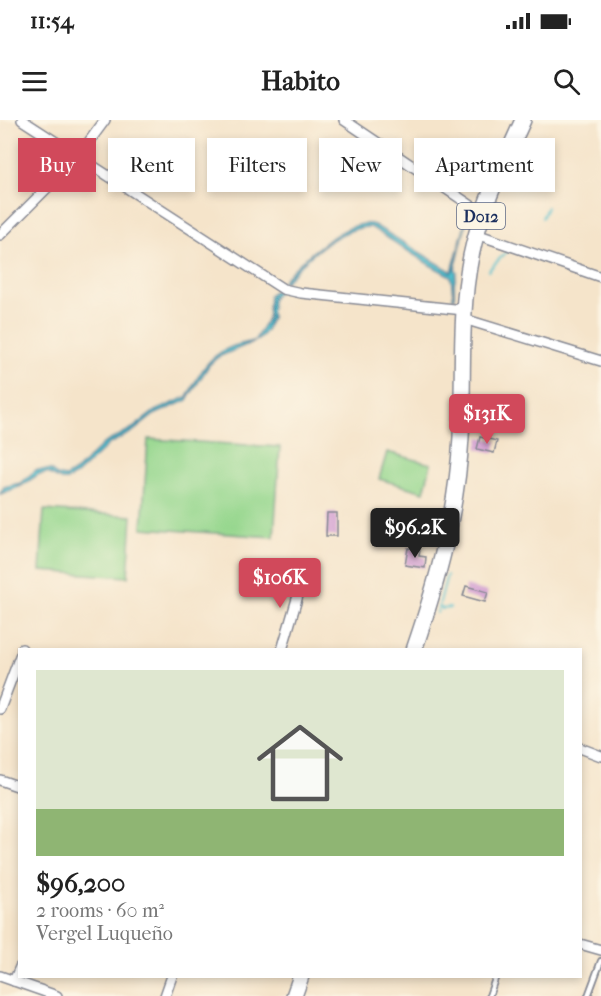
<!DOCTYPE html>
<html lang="en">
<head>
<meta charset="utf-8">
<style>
  body { margin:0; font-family:"IM FELL French Canon",serif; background:#f6f6f6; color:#222; height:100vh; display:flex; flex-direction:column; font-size:22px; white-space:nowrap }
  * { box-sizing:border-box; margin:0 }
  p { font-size:20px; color:#767676 }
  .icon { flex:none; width:33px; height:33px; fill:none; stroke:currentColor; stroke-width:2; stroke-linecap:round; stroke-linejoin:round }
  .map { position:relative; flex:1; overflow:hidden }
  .panel { position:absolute; left:18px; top:528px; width:564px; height:330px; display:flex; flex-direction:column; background:#fff; border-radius:0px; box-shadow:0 3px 9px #0003 }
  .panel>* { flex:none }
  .banner { position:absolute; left:18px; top:18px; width:566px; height:54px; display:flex; gap:12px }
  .price { position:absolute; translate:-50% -51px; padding:0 14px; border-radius:6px; background:#d1495b; color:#fff; font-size:20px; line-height:39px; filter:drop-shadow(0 2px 3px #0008) }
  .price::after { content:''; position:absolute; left:50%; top:36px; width:18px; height:14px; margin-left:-9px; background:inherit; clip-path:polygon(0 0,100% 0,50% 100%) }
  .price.selected { background:#222; color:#fff }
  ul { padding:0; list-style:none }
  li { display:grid; align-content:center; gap:12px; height:318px; padding:0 18px }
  li span { display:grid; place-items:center; height:186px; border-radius:0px; color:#555 }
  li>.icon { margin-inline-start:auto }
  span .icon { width:108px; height:108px; fill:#fffc; stroke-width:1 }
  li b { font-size:26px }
  .tag { padding:0 21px; border-radius:0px; background:#fff; box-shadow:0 3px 9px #0003; font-size:21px; line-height:54px }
  .tag.selected { background:#d1495b; color:#fff }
  .status { display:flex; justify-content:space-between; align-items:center; height:42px; padding:0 30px; background:#fff; direction:ltr }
  .status svg { height:16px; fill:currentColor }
  header { display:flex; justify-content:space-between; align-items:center; height:78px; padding:0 18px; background:#fff; font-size:27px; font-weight:700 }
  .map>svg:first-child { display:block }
</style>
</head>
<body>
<div class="status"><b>11:54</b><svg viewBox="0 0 49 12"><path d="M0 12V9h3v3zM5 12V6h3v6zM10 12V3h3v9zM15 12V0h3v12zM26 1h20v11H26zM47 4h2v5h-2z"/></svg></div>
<header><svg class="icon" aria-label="menu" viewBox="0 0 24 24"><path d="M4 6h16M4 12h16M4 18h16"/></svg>Habito<svg class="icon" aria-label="search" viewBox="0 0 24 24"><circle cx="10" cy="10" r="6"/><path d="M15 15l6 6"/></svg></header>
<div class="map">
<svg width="601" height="876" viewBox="0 0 601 876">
  <rect width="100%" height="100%" fill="#fcf5e5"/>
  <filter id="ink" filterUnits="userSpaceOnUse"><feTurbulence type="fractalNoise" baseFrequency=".0167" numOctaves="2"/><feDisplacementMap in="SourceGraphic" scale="12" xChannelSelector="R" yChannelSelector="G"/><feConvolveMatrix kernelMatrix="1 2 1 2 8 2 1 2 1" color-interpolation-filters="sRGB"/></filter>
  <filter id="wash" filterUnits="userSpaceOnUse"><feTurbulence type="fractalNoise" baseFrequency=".008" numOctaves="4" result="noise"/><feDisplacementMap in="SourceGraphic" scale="24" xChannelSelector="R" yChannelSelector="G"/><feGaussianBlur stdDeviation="1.35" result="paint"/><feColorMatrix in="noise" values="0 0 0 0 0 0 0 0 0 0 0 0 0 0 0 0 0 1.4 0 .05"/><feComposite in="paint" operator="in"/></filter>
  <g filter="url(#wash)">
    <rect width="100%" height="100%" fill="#f5e4ca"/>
    <g fill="#96d78e" stroke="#588376" stroke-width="1.5">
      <path d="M148,319l132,8 -6,90 -132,-9z"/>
      <path d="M387,332l44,12 -7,28 -45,-13z"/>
      <path d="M44,390l88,6 -4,61 -88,-6z"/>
    </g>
    <g fill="#55c1ce" stroke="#387896" stroke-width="1.5">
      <path d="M468,94l-13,55 2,3 -3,11v21l-3,-28 -21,-11 -59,-38c-32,-1 -67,33 -87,56l-1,-2c14,-18 66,-65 91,-56l78,47z"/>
      <path d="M275,170l3,2 -6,6 -1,20 -5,12 -8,10 -40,17 -9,8 -22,35 -33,15 -22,17 -23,12 -33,31 -9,5h-6l-13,-7 -9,1 -18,12 -21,8 4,-7 17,-4 15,-13h14l8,6 8,1 11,-7 26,-26 30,-16 22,-17 32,-14c11,-19 18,-38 40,-48 9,-5 19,-5 28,-9l13,-22 1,-22z"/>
    </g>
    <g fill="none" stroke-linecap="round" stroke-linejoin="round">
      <g stroke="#55c1ce" stroke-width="2">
        <path d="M542,98l5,-11"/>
        <path d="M488,151l21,-22"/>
        <path d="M469,337l2,-30"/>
        <path d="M438,416l3,-21"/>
        <path d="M439,486l3,3 8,-1"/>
        <path d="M437,493l10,-38"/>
      </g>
    </g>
    <g id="blocks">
      <g fill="#d09ad0">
        <path d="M480,317l17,4 -3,12 -17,-4z"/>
        <path d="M327,393h10v23h-11z"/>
        <path d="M408,428l12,1 -1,7 7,1 -1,11 -20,-3z"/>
        <path d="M466,466l22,6 -3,10 -22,-6z"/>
      </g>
    </g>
  </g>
  <g filter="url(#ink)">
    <use href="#blocks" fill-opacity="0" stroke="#888a94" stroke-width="1.5"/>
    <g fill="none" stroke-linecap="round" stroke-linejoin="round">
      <g stroke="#888a94" stroke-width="8">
        <g id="lane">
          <path d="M489,876l7,-20"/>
          <path d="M588,876l13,-35"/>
        </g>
      </g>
      <g stroke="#888a94" stroke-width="12">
        <g id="street">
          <path d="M22,0l261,169 18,4 163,17"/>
          <path d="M344,0l138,93"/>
          <path d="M476,114l125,43"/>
          <path d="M0,115l77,-77 28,-38"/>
          <path d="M464,199l137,42"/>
          <path d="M22,530v-1"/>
          <path d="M282,530l22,-75"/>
          <path d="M0,589l20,-53"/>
          <path d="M580,628l21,8"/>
          <path d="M0,660l20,7"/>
          <path d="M580,824l21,6"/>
          <path d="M0,856l57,20"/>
          <path d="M14,861l6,-14"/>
          <path d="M165,876l7,-20"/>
        </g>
      </g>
      <g stroke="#888a94" stroke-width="18">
        <g id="primary">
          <path d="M414,530c24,-70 43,-139 47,-213 3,-60 -2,-122 10,-181 10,-49 32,-91 52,-136"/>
          <path d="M294,876l7,-20"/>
        </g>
      </g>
      <use href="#lane" stroke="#fff" stroke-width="4.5"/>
      <use href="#street" stroke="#fff" stroke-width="9"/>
      <use href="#primary" stroke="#fff" stroke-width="15"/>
    </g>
  </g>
  <g text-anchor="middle" stroke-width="6" stroke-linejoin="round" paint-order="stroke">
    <rect fill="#fcf5e5" stroke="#5e6a86" stroke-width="1.5" x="457" y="83" width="48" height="26" rx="4.5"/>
    <g font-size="16" font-weight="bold" fill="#1b2f5e">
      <text x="481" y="102">D012</text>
    </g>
  </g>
</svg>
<b class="price" style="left:487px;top:325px">$131K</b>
<b class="price selected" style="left:415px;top:439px">$96.2K</b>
<b class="price" style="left:280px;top:489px">$106K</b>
<div class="banner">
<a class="tag selected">Buy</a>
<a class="tag">Rent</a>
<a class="tag">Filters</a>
<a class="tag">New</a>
<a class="tag">Apartment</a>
</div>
<section class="panel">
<ul>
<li><span style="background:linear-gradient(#dfe7d0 75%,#8fb573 0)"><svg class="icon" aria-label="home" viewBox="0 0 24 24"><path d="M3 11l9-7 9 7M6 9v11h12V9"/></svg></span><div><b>$96,200</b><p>2 rooms · 60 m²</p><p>Vergel Luqueño</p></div></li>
</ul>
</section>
</div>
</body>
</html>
